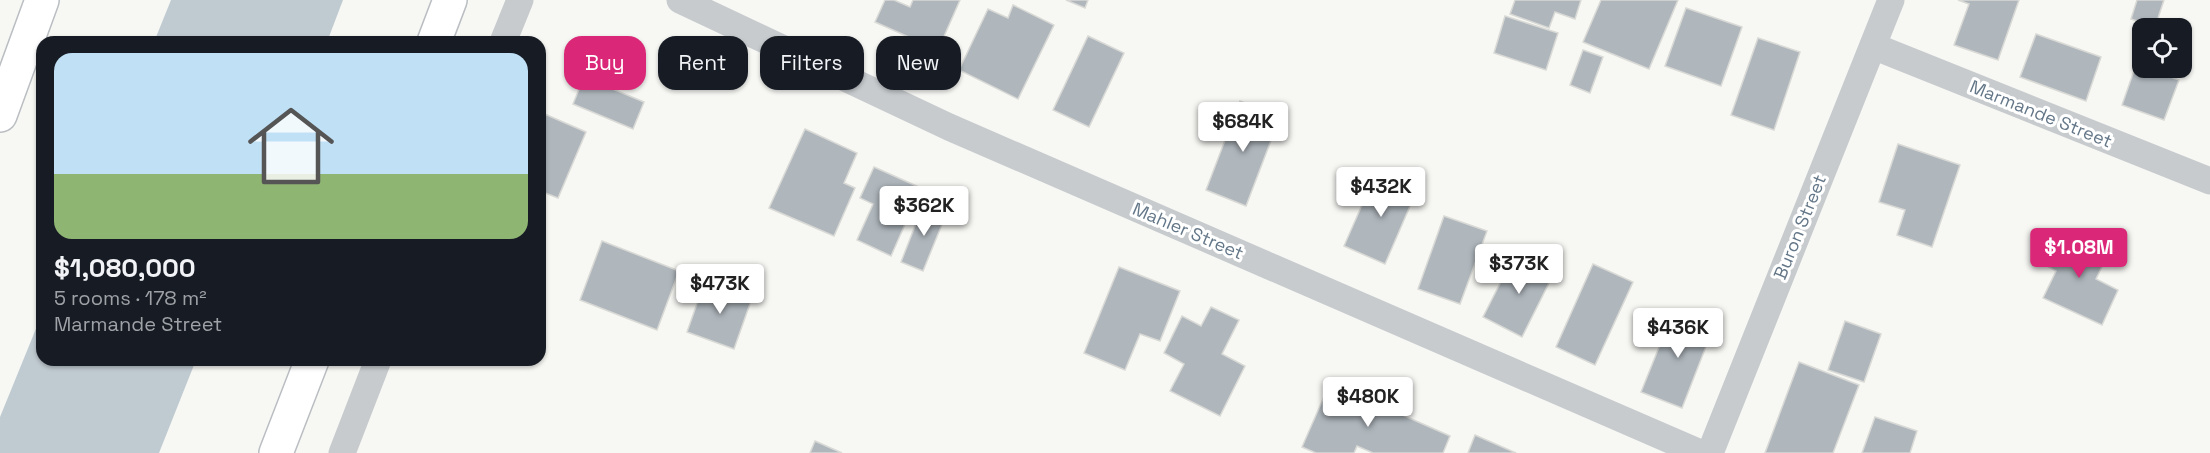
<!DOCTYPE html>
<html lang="en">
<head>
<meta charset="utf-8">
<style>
  body { margin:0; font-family:"Space Grotesk",sans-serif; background:#20242c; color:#f1f3f6; height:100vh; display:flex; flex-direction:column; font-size:22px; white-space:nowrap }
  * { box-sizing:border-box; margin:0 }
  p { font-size:20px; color:#9ea1a6 }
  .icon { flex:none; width:33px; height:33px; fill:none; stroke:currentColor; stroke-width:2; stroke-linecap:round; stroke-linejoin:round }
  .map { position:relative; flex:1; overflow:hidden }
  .panel { position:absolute; left:36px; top:36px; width:510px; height:330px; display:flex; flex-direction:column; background:#171b24; border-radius:18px; box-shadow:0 2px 4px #0004 }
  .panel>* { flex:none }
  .banner { position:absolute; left:564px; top:36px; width:570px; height:54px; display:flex; gap:12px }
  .fabs { position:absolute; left:2132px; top:18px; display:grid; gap:12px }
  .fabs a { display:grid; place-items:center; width:60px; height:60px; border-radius:12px; background:#171b24; box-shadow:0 2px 4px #0004; font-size:30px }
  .price { position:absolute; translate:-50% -51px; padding:0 14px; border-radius:6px; background:#fff; color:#222; font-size:20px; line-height:39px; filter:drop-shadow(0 2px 3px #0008) }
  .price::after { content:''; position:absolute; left:50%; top:36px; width:18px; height:14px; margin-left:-9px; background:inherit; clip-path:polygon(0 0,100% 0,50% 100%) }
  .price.selected { background:#db2777; color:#fff }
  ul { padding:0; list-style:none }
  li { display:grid; align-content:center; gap:12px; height:318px; padding:0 18px }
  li+li { border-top:2px solid #363941 }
  li span { display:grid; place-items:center; height:186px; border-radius:18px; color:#555 }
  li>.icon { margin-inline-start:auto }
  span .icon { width:108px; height:108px; fill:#fffc; stroke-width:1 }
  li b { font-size:26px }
  .tag { padding:0 21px; border-radius:18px; background:#171b24; box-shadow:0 2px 4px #0004; font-size:21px; line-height:54px }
  .tag.selected { background:#db2777; color:#fff }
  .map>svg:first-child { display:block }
</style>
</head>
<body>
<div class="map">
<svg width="2210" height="453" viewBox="0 0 2210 453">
  <rect width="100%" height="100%" fill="#f7f8f4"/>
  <g fill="#c0cbd1">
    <path d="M171,0h172l-16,42h-173z"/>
    <path d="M42,314v46h154l-37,93h-159v-36z"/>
  </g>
  <g fill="#afb7bd" stroke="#d9d9d6" stroke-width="1.5">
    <path d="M885,0h9l16,7 3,-7h47l-22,50 -63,-28z"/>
    <path d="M1066,0h22l-3,8z"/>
    <path d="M1515,0h66l-6,19 -20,-7 -6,16 -39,-14z"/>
    <path d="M1601,0h77l-29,69 -66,-27z"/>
    <path d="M1958,0h61l-21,60 -44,-15 15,-41z"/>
    <path d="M2137,0h27l-9,27 -24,-8z"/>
    <path d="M1013,5l41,20 -36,74 -59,-29 29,-61 20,9z"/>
    <path d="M1686,8l56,19 -21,59 -56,-20z"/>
    <path d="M1505,16l53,17 -12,37 -52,-17z"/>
    <path d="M2036,34l65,23 -15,44 -66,-24z"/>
    <path d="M1088,36l36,17 -35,74 -36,-17z"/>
    <path d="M1758,38l42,14 -26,78 -43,-15z"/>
    <path d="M2142,48v20h33l-4,9 8,3 -15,40 -42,-15z"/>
    <path d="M1583,50l20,7 -13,36 -20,-8z"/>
    <path d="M584,77l60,25 -11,27 -60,-25z"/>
    <path d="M1240,101l40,16 -34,89 -40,-16z"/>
    <path d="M540,112l46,20 -28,66 -18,-7z"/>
    <path d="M805,129l52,24 -13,30 11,5 -21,48 -65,-28z"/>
    <path d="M1898,144l62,21 -28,82 -35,-12 8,-25 -26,-8z"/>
    <path d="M874,167l47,21 -30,68 -34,-16 16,-36 -13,-6z"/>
    <path d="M1376,173l41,17 -32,74 -41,-18z"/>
    <path d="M924,203l23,9 -24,59 -22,-9z"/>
    <path d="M1444,216l43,15 -27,73 -42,-15z"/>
    <path d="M2060,232l48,22 -12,25 22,11 -16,35 -59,-27 13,-27 -11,-6z"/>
    <path d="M602,241l77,30 -22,59 -77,-30z"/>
    <path d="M1515,254l39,19 -32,64 -39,-20z"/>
    <path d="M1593,264l40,18 -38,83 -39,-18z"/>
    <path d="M1119,267l61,24 -20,50 -20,-7 -15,36 -41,-17z"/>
    <path d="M705,281l47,17 -18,51 -47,-17z"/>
    <path d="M1211,307l28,13 -17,34 23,12 -25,50 -50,-25 14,-27 -20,-11 18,-37 19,10z"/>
    <path d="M1674,310l40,16 -32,82 -41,-16z"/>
    <path d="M1845,321l36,13 -17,48 -36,-12z"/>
    <path d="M1799,362l60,23 -26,68h-68z"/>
    <path d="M1330,383l120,53 -7,17h-70l-16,-7 -3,7h-38l-14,-6z"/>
    <path d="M1875,417l42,14 -7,22h-48z"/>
    <path d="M1475,435l41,18h-48z"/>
    <path d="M815,441l27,12h-32z"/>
  </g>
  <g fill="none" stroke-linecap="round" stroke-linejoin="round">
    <g stroke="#babec2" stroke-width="36">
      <g id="primary">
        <path d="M434,42l16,-42"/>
        <path d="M0,115l42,-115"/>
        <path d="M276,453l36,-93"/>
      </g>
    </g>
    <g stroke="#c7cbce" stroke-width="27">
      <path d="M680,0l269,127 751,326"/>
      <path d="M503,42l17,-42"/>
      <path d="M1873,46l337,135"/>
      <path d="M342,453l36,-93"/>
      <path d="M1710,453l181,-453"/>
    </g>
    <use href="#primary" stroke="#fff" stroke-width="33"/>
  </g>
  <g text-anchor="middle" stroke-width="6" stroke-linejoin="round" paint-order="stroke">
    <g font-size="18" fill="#647788" stroke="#fff">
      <text transform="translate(2041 114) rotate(22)" y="6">Marmande Street</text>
      <text transform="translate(1800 227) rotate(-68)" y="6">Buron Street</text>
      <text transform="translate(1188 231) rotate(23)" y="6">Mahler Street</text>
    </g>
  </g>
</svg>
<div class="fabs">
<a><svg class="icon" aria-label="locate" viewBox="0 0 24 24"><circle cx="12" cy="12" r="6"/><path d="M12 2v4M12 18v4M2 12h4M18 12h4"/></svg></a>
</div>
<b class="price" style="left:1243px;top:153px">$684K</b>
<b class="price" style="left:1381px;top:218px">$432K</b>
<b class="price" style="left:924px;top:237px">$362K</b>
<b class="price selected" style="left:2079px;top:279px">$1.08M</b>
<b class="price" style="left:1519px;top:295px">$373K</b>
<b class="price" style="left:720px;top:315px">$473K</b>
<b class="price" style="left:1678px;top:359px">$436K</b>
<b class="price" style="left:1368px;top:428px">$480K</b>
<div class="banner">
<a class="tag selected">Buy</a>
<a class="tag">Rent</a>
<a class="tag">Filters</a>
<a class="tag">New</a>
</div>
<section class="panel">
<ul>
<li><span style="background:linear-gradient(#bfe0f5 65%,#8fb573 0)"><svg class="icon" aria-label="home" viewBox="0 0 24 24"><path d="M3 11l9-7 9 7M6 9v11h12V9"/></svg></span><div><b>$1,080,000</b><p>5 rooms · 178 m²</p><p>Marmande Street</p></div></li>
</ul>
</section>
</div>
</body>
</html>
